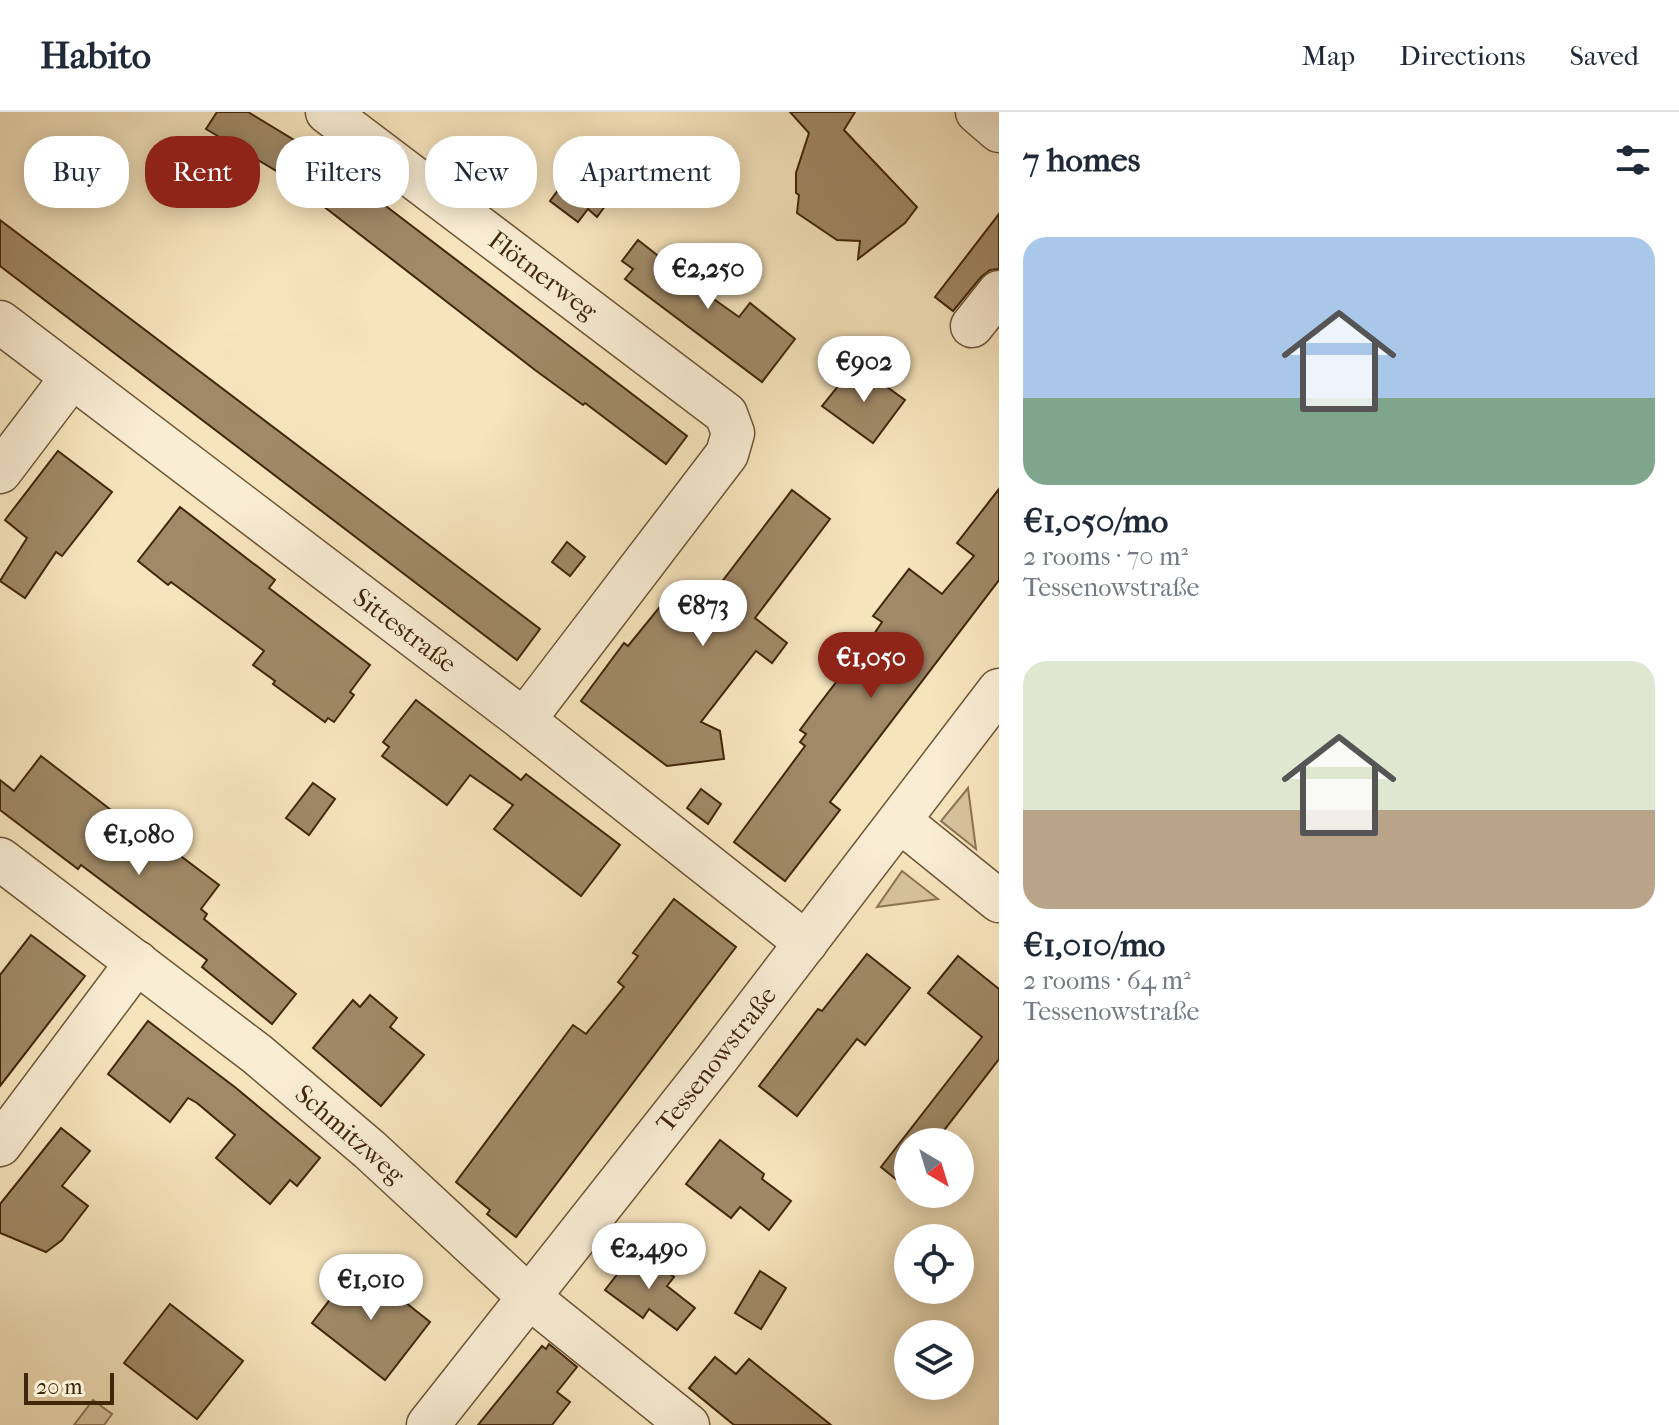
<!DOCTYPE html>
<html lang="en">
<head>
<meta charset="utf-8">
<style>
  body { margin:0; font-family:"IM FELL French Canon",serif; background:#f2f2f3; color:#1f2937; height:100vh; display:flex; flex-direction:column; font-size:30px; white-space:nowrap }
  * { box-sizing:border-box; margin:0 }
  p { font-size:26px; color:#747a83 }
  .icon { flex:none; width:44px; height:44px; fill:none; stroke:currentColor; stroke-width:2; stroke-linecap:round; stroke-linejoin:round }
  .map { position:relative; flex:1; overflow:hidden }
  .side { display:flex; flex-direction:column; background:#fff; width:680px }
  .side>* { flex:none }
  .banner { position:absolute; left:24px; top:24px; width:760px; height:72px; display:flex; gap:16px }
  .needle { width:52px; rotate:142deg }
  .controls { position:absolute; left:894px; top:1016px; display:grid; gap:16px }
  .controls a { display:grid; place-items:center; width:80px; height:80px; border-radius:50%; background:#fff; box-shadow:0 4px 20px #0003; font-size:40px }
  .scale { position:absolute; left:24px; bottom:20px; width:90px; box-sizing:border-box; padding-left:8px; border:4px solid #422609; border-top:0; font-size:22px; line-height:28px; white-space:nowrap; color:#422609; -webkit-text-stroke:6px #f9edd4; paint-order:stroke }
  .price { position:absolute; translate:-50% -68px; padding:0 18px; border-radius:28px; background:#fff; color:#222; font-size:26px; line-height:52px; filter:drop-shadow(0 2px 4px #0008) }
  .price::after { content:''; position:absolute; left:50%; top:48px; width:24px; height:18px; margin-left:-12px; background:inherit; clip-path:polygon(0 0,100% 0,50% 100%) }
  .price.on { background:#8f2418; color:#fff }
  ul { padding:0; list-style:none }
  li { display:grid; align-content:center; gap:16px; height:424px; padding:0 24px }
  li span { display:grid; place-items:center; height:248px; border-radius:24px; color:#555 }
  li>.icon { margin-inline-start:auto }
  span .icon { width:144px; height:144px; fill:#fffc; stroke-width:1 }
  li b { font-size:34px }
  h2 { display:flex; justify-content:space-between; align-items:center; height:96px; padding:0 24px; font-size:34px }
  .tag { padding:0 28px; border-radius:32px; background:#fff; box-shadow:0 4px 20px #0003; font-size:28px; line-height:72px }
  .tag.on { background:#8f2418; color:#fff }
  header { display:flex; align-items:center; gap:48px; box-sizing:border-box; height:112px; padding:0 40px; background:#fff; border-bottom:2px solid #e0e1e3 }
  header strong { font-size:38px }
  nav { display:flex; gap:44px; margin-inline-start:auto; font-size:28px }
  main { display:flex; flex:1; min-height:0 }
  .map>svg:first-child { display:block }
</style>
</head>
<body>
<header>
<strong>Habito</strong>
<nav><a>Map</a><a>Directions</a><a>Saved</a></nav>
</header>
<main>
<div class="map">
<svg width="999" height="1313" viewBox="0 0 999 1313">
  <rect width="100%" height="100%" fill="#f6e4bd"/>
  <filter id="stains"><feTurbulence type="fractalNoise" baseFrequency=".0025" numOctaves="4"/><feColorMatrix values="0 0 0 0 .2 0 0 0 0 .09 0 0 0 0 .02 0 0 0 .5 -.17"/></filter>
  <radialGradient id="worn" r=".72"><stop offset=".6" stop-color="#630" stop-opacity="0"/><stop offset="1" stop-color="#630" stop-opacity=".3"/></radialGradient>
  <g fill="#d7c49e" stroke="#8c7554" stroke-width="2">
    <path d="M968,676l8,61 -35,-28z"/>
    <path d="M902,759l36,28 -61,8z"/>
    <path d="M93,1288l19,14 -8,11h-30z"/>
  </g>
  <g fill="#a08967" stroke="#422609" stroke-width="2">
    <path d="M217,0h31l71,43 368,281 -21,28 -81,-61 -2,2 -48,-35 -252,-195 -77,-46z"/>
    <path d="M790,0h65l-11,18 73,77 -12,16 -47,36 2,-18 -23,-1 -40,-27 2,-18 -3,-2v-20l13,-40z"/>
    <path d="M589,36l29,22 -8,10 9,7 -22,30 -9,-8 -10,13 -28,-21z"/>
    <path d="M999,102v55l-9,1 -9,7 -28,34 -18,-14z"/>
    <path d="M0,108l540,409 -23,31 -517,-394z"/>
    <path d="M638,128l37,29 13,-17 26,20 -13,18 38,27 11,-14 45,36 -33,43 -137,-103 8,-10 -11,-8z"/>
    <path d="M858,254l47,34 -32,43 -51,-37 25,-31 2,2z"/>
    <path d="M58,339l54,41 -50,64 -6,-4 -31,46 -25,-17 27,-43 -22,-18z"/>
    <path d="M999,377v91l-169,222 10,8 -55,71 -51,-39 71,-96 -5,-4 6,-8 -6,-4 17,-23 27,-35 10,8 30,-38 -10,-8 8,-12 -9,-6 36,-47 33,25 32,-38 -17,-13z"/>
    <path d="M792,378l38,29 -75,99 32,25 -15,20 -16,-12 -55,71 19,9 4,28 -57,7 -86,-65 43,-58 4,3 39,-48 27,20z"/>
    <path d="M180,395l95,73 -6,8 101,77 -20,27 4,3 -20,27 -6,-4 -3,4 -52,-38 2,-3 -22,-16 11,-14 -93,-69 -3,3 -30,-24z"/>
    <path d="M567,430l18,15 -15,19 -18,-14z"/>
    <path d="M416,588l105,80 5,-6 94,71 -39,51 -87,-67 19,-24 -43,-30 -23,30 -65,-49 7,-9 -6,-5z"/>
    <path d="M41,644l70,54 -4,6 38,31 9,-11 65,49 -18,24 6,5 -3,5 92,75 -24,30 -70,-57 5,-7 -126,-95 -3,4 -78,-59v-30l14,11z"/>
    <path d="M313,671l22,16 -26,36 -23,-17z"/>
    <path d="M701,677l20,15 -13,20 -21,-16z"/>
    <path d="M674,787l62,48 -220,290 -29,-23 3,-4 -34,-28 117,-157 13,9 38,-47 -6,-5 20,-26 -5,-3z"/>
    <path d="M31,823l54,41 -85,110v-111z"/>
    <path d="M867,842l43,34 -45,57 -8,-6 -60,77 -38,-30 59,-77 4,2z"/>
    <path d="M958,844l41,33v70l-64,83h-27v47l-27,-22 101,-130 -54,-44z"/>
    <path d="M370,883l27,23 -7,9 34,28 -43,51 -68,-58 40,-48 7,7z"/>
    <path d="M148,909l88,67 84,70 -23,28 -7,-6 -20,24 -54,-46 19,-23 -38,-32 -9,-5 -18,24 -62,-48z"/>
    <path d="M61,1016l29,23 -28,35 26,20 -26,34 -16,12 -46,-19v-29z"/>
    <path d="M720,1028l44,34 -2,5 29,22 -22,29 -29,-23 -9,11 -45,-34z"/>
    <path d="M637,1137l37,28 -7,9 28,22 -18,22 -28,-21 -6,9 -38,-28z"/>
    <path d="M357,1152l73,58 -45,58 -73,-57z"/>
    <path d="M760,1159l26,17 -25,41 -26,-16z"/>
    <path d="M170,1192l73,57 -46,58 -73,-56z"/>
    <path d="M549,1232l28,23 -20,25 13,10 -18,23h-74l64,-79 4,3z"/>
    <path d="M715,1245l21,17 13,-15 82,66h-97l-45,-37z"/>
  </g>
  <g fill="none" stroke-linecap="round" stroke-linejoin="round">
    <g stroke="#6f5636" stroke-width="45">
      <g id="minor">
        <path d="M327,0l399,302 7,19 -6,21 -203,266"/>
        <path d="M977,0l22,19"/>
        <path d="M0,210l524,398 282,223"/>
        <path d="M972,214l27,-34"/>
        <path d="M0,360l72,-95"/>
        <path d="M900,709l99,80"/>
        <path d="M0,747l257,195 113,96 160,148 158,127"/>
        <path d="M0,1033l137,-183"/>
        <path d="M428,1313l288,-365 283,-370"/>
      </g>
    </g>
    <use href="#minor" stroke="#f9edd4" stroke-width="42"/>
  </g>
  <g text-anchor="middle" stroke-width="8" stroke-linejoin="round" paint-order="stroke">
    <g font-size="26" fill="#422609" stroke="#f9edd4">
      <text transform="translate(543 163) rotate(37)" y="9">Flötnerweg</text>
      <text transform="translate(405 518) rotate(37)" y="9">Sittestraße</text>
      <text transform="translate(716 947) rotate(-52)" y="9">Tessenowstraße</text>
      <text transform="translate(350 1022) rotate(41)" y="9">Schmitzweg</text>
    </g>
  </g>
  <rect width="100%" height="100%" filter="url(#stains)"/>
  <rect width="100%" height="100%" fill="url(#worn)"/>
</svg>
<div class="controls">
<a><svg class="needle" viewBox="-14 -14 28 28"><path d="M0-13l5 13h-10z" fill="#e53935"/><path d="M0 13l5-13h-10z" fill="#747a83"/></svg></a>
<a><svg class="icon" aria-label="locate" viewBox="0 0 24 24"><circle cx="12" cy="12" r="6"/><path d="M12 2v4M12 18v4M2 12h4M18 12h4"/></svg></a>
<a><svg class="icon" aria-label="layers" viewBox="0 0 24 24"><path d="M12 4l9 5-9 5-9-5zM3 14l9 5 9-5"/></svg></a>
</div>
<div class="scale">20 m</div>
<b class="price" style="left:708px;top:199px">€2,250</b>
<b class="price" style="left:864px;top:292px">€902</b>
<b class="price" style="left:703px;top:536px">€873</b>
<b class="price on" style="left:871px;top:588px">€1,050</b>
<b class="price" style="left:139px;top:765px">€1,080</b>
<b class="price" style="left:649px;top:1179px">€2,490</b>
<b class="price" style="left:371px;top:1210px">€1,010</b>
<div class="banner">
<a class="tag">Buy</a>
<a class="tag on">Rent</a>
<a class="tag">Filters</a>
<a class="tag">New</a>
<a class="tag">Apartment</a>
</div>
</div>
<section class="side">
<h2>7 homes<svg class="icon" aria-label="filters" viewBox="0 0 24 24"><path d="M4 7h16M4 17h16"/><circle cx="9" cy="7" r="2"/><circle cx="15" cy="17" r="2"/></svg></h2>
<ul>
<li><span style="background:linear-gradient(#a9c7e8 65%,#7fa58c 0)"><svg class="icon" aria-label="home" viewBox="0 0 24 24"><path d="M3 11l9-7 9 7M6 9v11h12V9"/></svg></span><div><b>€1,050/mo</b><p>2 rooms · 70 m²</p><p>Tessenowstraße</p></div></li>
<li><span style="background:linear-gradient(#dfe7d0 60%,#b9a48a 0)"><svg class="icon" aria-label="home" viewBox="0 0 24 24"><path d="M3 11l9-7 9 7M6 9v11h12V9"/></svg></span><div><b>€1,010/mo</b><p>2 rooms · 64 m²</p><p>Tessenowstraße</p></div></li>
</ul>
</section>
</main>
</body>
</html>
